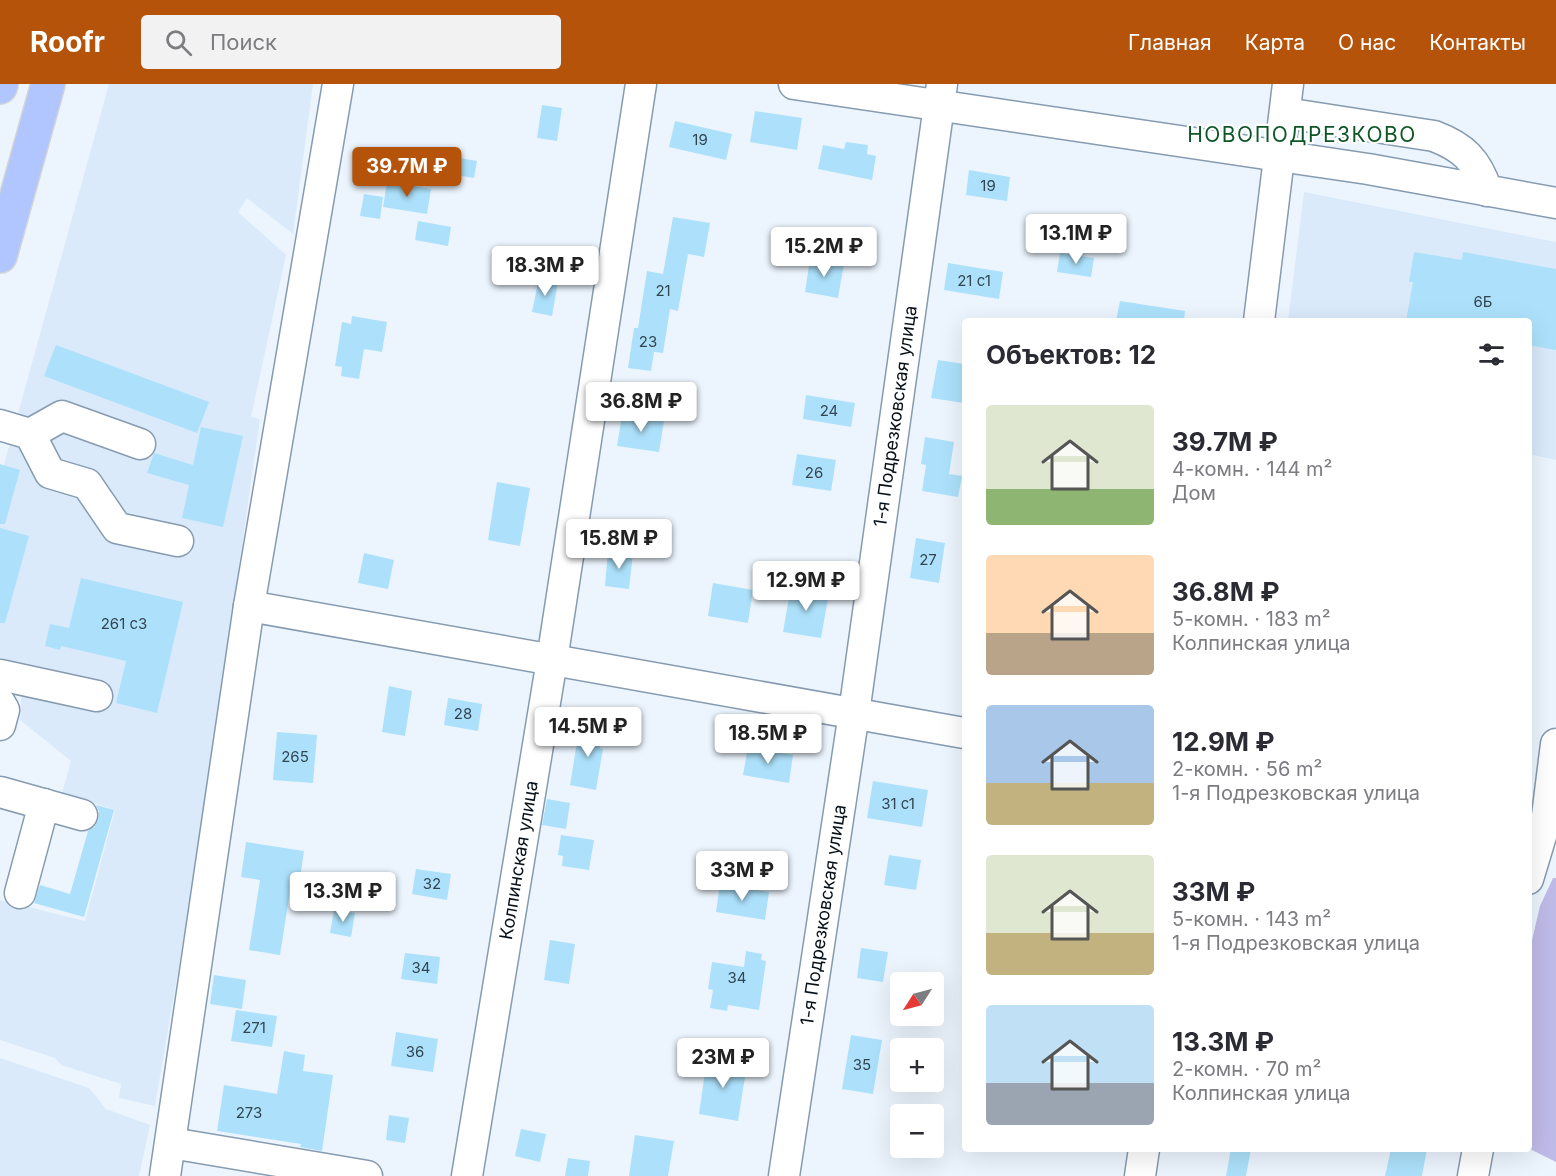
<!DOCTYPE html>
<html lang="ru">
<head>
<meta charset="utf-8">
<style>
  body { margin:0; font-family:Inter,sans-serif; background:#f2f2f3; color:#2b2b33; height:100vh; display:flex; flex-direction:column; font-size:22px; white-space:nowrap }
  * { box-sizing:border-box; margin:0 }
  p { font-size:20px; color:#7c7c81 }
  .icon { flex:none; width:33px; height:33px; fill:none; stroke:currentColor; stroke-width:2; stroke-linecap:round; stroke-linejoin:round }
  .map { position:relative; flex:1; overflow:hidden }
  .drawer { position:absolute; left:962px; top:234px; width:570px; height:834px; display:flex; flex-direction:column; background:#fff; border-radius:6px; box-shadow:0 6px 24px #0002 }
  .drawer>* { flex:none }
  .needle { width:39px; rotate:234deg }
  .fabs { position:absolute; left:890px; top:888px; display:grid; gap:12px }
  .fabs a { display:grid; place-items:center; width:54px; height:54px; border-radius:6px; background:#fff; box-shadow:0 6px 24px #0002; font-size:30px }
  .price { position:absolute; translate:-50% -51px; padding:0 14px; border-radius:6px; background:#fff; color:#222; font-size:20px; line-height:39px; filter:drop-shadow(0 2px 3px #0008) }
  .price::after { content:''; position:absolute; left:50%; top:36px; width:18px; height:14px; margin-left:-9px; background:inherit; clip-path:polygon(0 0,100% 0,50% 100%) }
  .price.current { background:#b45309; color:#fff }
  ul { padding:0; list-style:none }
  li { display:flex; align-items:center; gap:18px; height:150px; padding:0 24px }
  li span { display:grid; place-items:center; flex:none; width:168px; height:120px; border-radius:6px; color:#555 }
  li>.icon { margin-inline-start:auto }
  span .icon { width:72px; height:72px; fill:#fffc; stroke-width:1 }
  li b { font-size:26px }
  h2 { display:flex; justify-content:space-between; align-items:center; height:72px; padding:0 24px; font-size:26px }
  header { display:flex; align-items:center; gap:36px; box-sizing:border-box; height:84px; padding:0 30px; background:#b45309; color:#fff }
  header strong { font-size:28px }
  nav { display:flex; gap:33px; margin-inline-start:auto; font-size:21px }
  .search { width:420px; height:54px; background:#f2f2f3; display:flex; align-items:center; gap:15px; box-sizing:border-box; padding:0 21px; border-radius:6px; color:#7c7c81; font-size:22px }
  .map>svg:first-child { display:block }
</style>
</head>
<body>
<header>
<strong>Roofr</strong>
<div class="search"><svg class="icon" aria-label="search" viewBox="0 0 24 24"><circle cx="10" cy="10" r="6"/><path d="M15 15l6 6"/></svg>Поиск</div>
<nav><a>Главная</a><a>Карта</a><a>О нас</a><a>Контакты</a></nav>
</header>
<div class="map">
<svg width="1556" height="1092" viewBox="0 0 1556 1092">
  <rect width="100%" height="100%" fill="#ecf5fe"/>
  <g fill="#daeafb">
    <path d="M109,0h204l-20,150 -46,-36 -9,14 48,43 -35,162 9,2 -61,429 -44,258 -36,-8 2,-14 -60,-19 -6,-7 -55,-18v-140l85,21 30,-111 -53,-17 9,-32 -51,-41 2,-31 -22,-5v-205z"/>
    <path d="M1304,108l252,50v218l-27,-6 -1,-133h-240z"/>
    <path d="M0,974l89,30 17,21 44,16 -11,51h-139z"/>
  </g>
  <path fill="#bfbbe8" d="M1553,794h3v284l-28,-14 1,-195 11,-47z"/>
  <g fill="#ade1fb">
    <path d="M542,21l20,3 -5,33 -20,-3z"/>
    <path d="M755,27l47,7 -5,32 -47,-8z"/>
    <path d="M675,37l57,13 -6,26 -57,-13z"/>
    <path d="M846,58l22,3 -1,9 9,2 -4,24 -54,-11 5,-24 21,4z"/>
    <path d="M447,72l30,5 -3,17 -30,-5z"/>
    <path d="M969,86l41,7 -3,24 -41,-6z"/>
    <path d="M387,98l44,7 -4,25 -44,-7z"/>
    <path d="M364,110l19,3 -3,22 -20,-3z"/>
    <path d="M673,133l37,6 -6,34 -16,-3 -10,57 -8,-2 -7,44 -9,-1 -3,19 -23,-3 6,-40h4l9,-57 16,3z"/>
    <path d="M418,137l33,6 -3,19 -33,-6z"/>
    <path d="M1414,168l48,8 1,-8 93,17v81l-28,-5v-24h-122l7,-39h-4z"/>
    <path d="M1060,169l34,5 -3,19 -34,-5z"/>
    <path d="M810,175l34,5 -6,34 -33,-6z"/>
    <path d="M948,179l55,9 -4,27 -55,-9z"/>
    <path d="M539,194l19,4 -6,34 -20,-4z"/>
    <path d="M1120,217l65,10 -1,10h-68z"/>
    <path d="M352,232l35,6 -5,30 -18,-3 -5,30 -18,-3 1,-9 -7,-1 7,-44 9,2z"/>
    <path d="M56,261l153,57 -12,31 -153,-57z"/>
    <path d="M938,276l26,4v39l-33,-5z"/>
    <path d="M806,311l49,8 -4,24 -48,-8z"/>
    <path d="M622,331l42,6 -5,31 -42,-6z"/>
    <path d="M201,343l42,9 -20,91 -41,-9 7,-33 -42,-12 7,-20 39,12z"/>
    <path d="M925,353l29,5 -5,32 13,2 -4,21 -36,-6 4,-26 -5,-1z"/>
    <path d="M797,370l39,6 -5,31 -39,-6z"/>
    <path d="M0,380l20,6 -15,54h-5z"/>
    <path d="M497,398l33,6 -10,58 -32,-6z"/>
    <path d="M0,444l29,8 -24,87h-5z"/>
    <path d="M916,454l29,5 -6,40 -29,-5z"/>
    <path d="M608,467l25,2 -4,36 -24,-3z"/>
    <path d="M364,469l30,7 -6,29 -30,-6z"/>
    <path d="M81,494l102,24 -26,111 -41,-10 10,-42 -65,-15 -1,4 -15,-4 5,-22 19,4z"/>
    <path d="M713,499l40,7 -5,33 -40,-7z"/>
    <path d="M791,502l38,7 -8,45 -38,-6z"/>
    <path d="M389,602l23,5 -7,45 -23,-4z"/>
    <path d="M448,614l34,6 -4,27 -34,-6z"/>
    <path d="M580,640l23,4 -3,20 3,1 -7,41 -26,-5z"/>
    <path d="M277,648l40,3 -4,48 -40,-3z"/>
    <path d="M748,663l45,8 -4,28 -46,-8z"/>
    <path d="M873,697l55,9 -6,37 -55,-9z"/>
    <path d="M547,715l23,4 -4,26 -24,-4z"/>
    <path d="M96,721l18,5 -30,107 -50,-14 6,-18 30,9 18,-63 6,-4 4,-7 1,-9z"/>
    <path d="M561,751l33,5 -5,30 -27,-4 1,-10 -5,-1z"/>
    <path d="M246,758l58,9 -5,35 -8,-1 -11,70 -31,-5 11,-70 -19,-3z"/>
    <path d="M889,771l32,5 -5,30 -32,-5z"/>
    <path d="M416,785l35,5 -4,26 -35,-6z"/>
    <path d="M720,800l49,8 -4,28 -49,-8z"/>
    <path d="M334,826l21,3 -4,24 -21,-4z"/>
    <path d="M550,856l25,4 -6,40 -25,-4z"/>
    <path d="M861,864l27,4 -5,30 -26,-4z"/>
    <path d="M746,867l16,3 -1,6 5,1 -7,49 -31,-5 -1,6 -17,-3 3,-18 -5,-1 4,-27 32,5z"/>
    <path d="M405,869l35,4 -3,27 -36,-5z"/>
    <path d="M214,891l32,5 -4,29 -32,-5z"/>
    <path d="M236,926l41,6 -5,31 -41,-6z"/>
    <path d="M396,948l42,7 -5,33 -42,-6z"/>
    <path d="M851,951l31,5 -9,54 -31,-5z"/>
    <path d="M284,967l21,4 -2,16 30,4 -11,76 -22,-4 1,-3 -84,-13 7,-46 53,9z"/>
    <path d="M707,974l40,6 -9,57 -39,-7z"/>
    <path d="M389,1031l20,3 -4,25 -19,-3z"/>
    <path d="M521,1045l25,5 -6,28 -25,-6z"/>
    <path d="M635,1051l39,6 -6,35h-39z"/>
    <path d="M1231,1065h20l-5,27h-20z"/>
    <path d="M1391,1065h36l-5,27h-37z"/>
    <path d="M568,1074l22,3 -2,15h-23z"/>
  </g>
  <g fill="none" stroke-linecap="round" stroke-linejoin="round">
    <g stroke="#869bb0" stroke-width="33">
      <g id="minor">
        <path d="M794,0l574,85 188,34"/>
        <path d="M1285,29l149,23c29,11 43,24 53,55"/>
        <path d="M1259,237l29,-237"/>
        <path d="M0,341l30,9 20,39 37,11 30,44 61,13"/>
        <path d="M30,350l32,-18 78,28"/>
        <path d="M249,522l715,127"/>
        <path d="M0,591l97,21"/>
        <path d="M0,619l4,7 -4,15"/>
        <path d="M0,708l82,23"/>
        <path d="M1528,795l19,-63 9,-72"/>
        <path d="M20,809l24,-89"/>
        <path d="M171,1059l196,33"/>
        <path d="M165,1092l84,-570 89,-522"/>
        <path id="s1" d="M467,1092l85,-516 89,-576"/>
        <path id="s2" d="M784,1092l70,-463 88,-629"/>
        <path d="M1140,1092l4,-27"/>
        <path d="M1473,1092l5,-27"/>
      </g>
    </g>
    <g stroke="#d3d4d5" stroke-width="36">
      <g id="highway">
        <path d="M0,3l1,-3"/>
        <path d="M0,172l48,-172"/>
      </g>
    </g>
    <use href="#minor" stroke="#fff" stroke-width="30"/>
    <use href="#highway" stroke="#b1c5fe" stroke-width="33"/>
  </g>
  <g text-anchor="middle" stroke-width="4.5" stroke-linejoin="round" paint-order="stroke">
    <g font-size="15" fill="#324551">
      <text x="700" y="61">19</text>
      <text x="988" y="107">19</text>
      <text x="974" y="202">21 с1</text>
      <text x="663" y="212">21</text>
      <text x="1483" y="223">6Б</text>
      <text x="648" y="263">23</text>
      <text x="829" y="332">24</text>
      <text x="814" y="394">26</text>
      <text x="928" y="481">27</text>
      <text x="124" y="545">261 с3</text>
      <text x="463" y="635">28</text>
      <text x="295" y="678">265</text>
      <text x="898" y="725">31 с1</text>
      <text x="432" y="805">32</text>
      <text x="421" y="889">34</text>
      <text x="737" y="899">34</text>
      <text x="254" y="949">271</text>
      <text x="415" y="973">36</text>
      <text x="862" y="986">35</text>
      <text x="249" y="1034">273</text>
    </g>
    <g font-size="18" fill="#091118" stroke="#fff">
      <text dy="6" stroke="none"><textPath href="#s2" startOffset="768">1-я Подрезковская улица</textPath></text>
      <text dy="6" stroke="none"><textPath href="#s1" startOffset="320">Колпинская улица</textPath></text>
      <text dy="6" stroke="none"><textPath href="#s2" startOffset="264">1-я Подрезковская улица</textPath></text>
    </g>
    <g font-size="21" letter-spacing="1.5" fill="#0e5527" stroke="#fff">
      <text x="1302" y="58">НОВОПОДРЕЗКОВО</text>
    </g>
  </g>
</svg>
<div class="fabs">
<a><svg class="needle" viewBox="-14 -14 28 28"><path d="M0-13l5 13h-10z" fill="#e53935"/><path d="M0 13l5-13h-10z" fill="#7c7c81"/></svg></a>
<a>+</a>
<a>−</a>
</div>
<b class="price current" style="left:407px;top:114px">39.7M ₽</b>
<b class="price" style="left:1076px;top:181px">13.1M ₽</b>
<b class="price" style="left:824px;top:194px">15.2M ₽</b>
<b class="price" style="left:545px;top:213px">18.3M ₽</b>
<b class="price" style="left:641px;top:349px">36.8M ₽</b>
<b class="price" style="left:619px;top:486px">15.8M ₽</b>
<b class="price" style="left:806px;top:528px">12.9M ₽</b>
<b class="price" style="left:588px;top:674px">14.5M ₽</b>
<b class="price" style="left:768px;top:681px">18.5M ₽</b>
<b class="price" style="left:742px;top:818px">33M ₽</b>
<b class="price" style="left:343px;top:839px">13.3M ₽</b>
<b class="price" style="left:723px;top:1005px">23M ₽</b>
<section class="drawer">
<h2>Объектов: 12<svg class="icon" aria-label="filters" viewBox="0 0 24 24"><path d="M4 7h16M4 17h16"/><circle cx="9" cy="7" r="2"/><circle cx="15" cy="17" r="2"/></svg></h2>
<ul>
<li><span style="background:linear-gradient(#dfe7d0 70%,#8fb573 0)"><svg class="icon" aria-label="home" viewBox="0 0 24 24"><path d="M3 11l9-7 9 7M6 9v11h12V9"/></svg></span><div><b>39.7M ₽</b><p>4-комн. · 144 m²</p><p>Дом</p></div></li>
<li><span style="background:linear-gradient(#ffd9b3 65%,#b9a48a 0)"><svg class="icon" aria-label="home" viewBox="0 0 24 24"><path d="M3 11l9-7 9 7M6 9v11h12V9"/></svg></span><div><b>36.8M ₽</b><p>5-комн. · 183 m²</p><p>Колпинская улица</p></div></li>
<li><span style="background:linear-gradient(#a9c7e8 65%,#c2b280 0)"><svg class="icon" aria-label="home" viewBox="0 0 24 24"><path d="M3 11l9-7 9 7M6 9v11h12V9"/></svg></span><div><b>12.9M ₽</b><p>2-комн. · 56 m²</p><p>1-я Подрезковская улица</p></div></li>
<li><span style="background:linear-gradient(#dfe7d0 65%,#c2b280 0)"><svg class="icon" aria-label="home" viewBox="0 0 24 24"><path d="M3 11l9-7 9 7M6 9v11h12V9"/></svg></span><div><b>33M ₽</b><p>5-комн. · 143 m²</p><p>1-я Подрезковская улица</p></div></li>
<li><span style="background:linear-gradient(#bfe0f5 65%,#9aa5b1 0)"><svg class="icon" aria-label="home" viewBox="0 0 24 24"><path d="M3 11l9-7 9 7M6 9v11h12V9"/></svg></span><div><b>13.3M ₽</b><p>2-комн. · 70 m²</p><p>Колпинская улица</p></div></li>
</ul>
</section>
</div>
</body>
</html>
